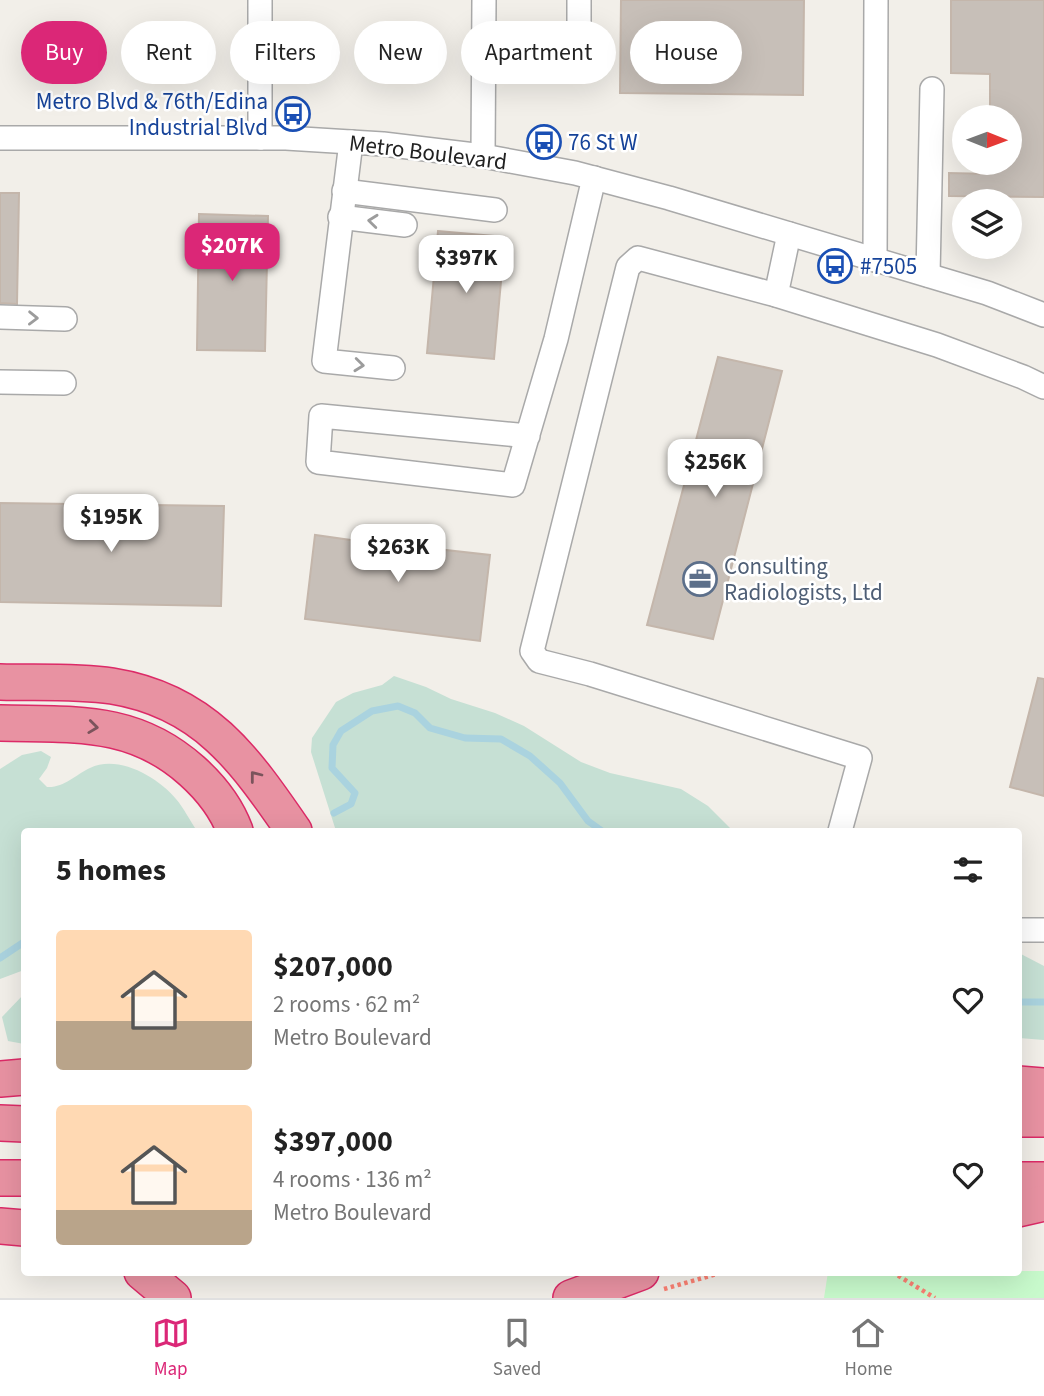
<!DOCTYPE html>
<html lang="en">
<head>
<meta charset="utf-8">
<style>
  body { margin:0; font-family:"Source Sans 3",sans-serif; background:#f2f2f2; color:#222; height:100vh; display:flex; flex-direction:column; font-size:26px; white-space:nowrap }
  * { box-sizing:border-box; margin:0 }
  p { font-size:23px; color:#767676 }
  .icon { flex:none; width:38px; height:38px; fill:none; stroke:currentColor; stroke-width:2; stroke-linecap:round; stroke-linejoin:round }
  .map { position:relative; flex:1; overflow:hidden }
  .sheet { position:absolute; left:21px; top:828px; width:1001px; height:448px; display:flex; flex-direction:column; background:#fff; border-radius:7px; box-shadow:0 7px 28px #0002 }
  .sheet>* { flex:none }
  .banner { position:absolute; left:21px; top:21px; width:1003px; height:63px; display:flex; gap:14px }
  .needle { width:46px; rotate:91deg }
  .fabs { position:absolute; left:952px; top:105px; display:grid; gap:14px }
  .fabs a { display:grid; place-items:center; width:70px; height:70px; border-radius:50%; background:#fff; box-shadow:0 7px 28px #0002; font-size:35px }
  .price { position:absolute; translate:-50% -60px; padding:0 16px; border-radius:14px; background:#fff; color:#222; font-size:23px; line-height:46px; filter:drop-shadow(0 2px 4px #0008) }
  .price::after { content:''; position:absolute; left:50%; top:42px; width:21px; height:16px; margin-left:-10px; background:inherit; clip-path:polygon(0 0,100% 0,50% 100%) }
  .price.current { background:#db2777; color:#fff }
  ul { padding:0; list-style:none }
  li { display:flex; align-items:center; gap:21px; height:175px; padding:0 35px }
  li span { display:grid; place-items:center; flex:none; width:196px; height:140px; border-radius:7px; color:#555 }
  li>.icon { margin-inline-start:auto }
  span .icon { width:84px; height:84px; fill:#fffc; stroke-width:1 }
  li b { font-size:30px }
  h2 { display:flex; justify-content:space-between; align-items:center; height:84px; padding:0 35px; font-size:30px }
  .tag { padding:0 24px; border-radius:32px; background:#fff; box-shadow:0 7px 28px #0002; font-size:24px; line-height:63px }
  .tag.current { background:#db2777; color:#fff }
  .menu { display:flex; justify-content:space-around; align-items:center; height:98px; border-top:2px solid #e0e0e0; background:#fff; font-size:19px; color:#767676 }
  .menu a { display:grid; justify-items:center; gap:4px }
  .menu .current { color:#db2777 }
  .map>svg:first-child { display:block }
</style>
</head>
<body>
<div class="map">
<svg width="1044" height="1298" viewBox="0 0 1044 1298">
  <rect width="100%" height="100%" fill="#f2efe9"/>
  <g fill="#c6e0d4">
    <path d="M394,676l32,11 25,12 44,14 29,13 57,36 29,11 71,16 27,17 25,25h-397l-25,-79 1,-14 24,-36 17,-9 29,-8z"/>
    <path d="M41,751l10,6 -4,11 -8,11 8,8c17,1 28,-12 43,-19 28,-14 68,9 86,31 8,9 14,22 21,32h-173v139l-24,9v-210l22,-14z"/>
    <path d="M1019,953l25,13v74l-25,-2z"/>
    <path d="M24,994v50l-16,-3 -6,-24z"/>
  </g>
  <path fill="#c8facc" d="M1019,1271h25v27h-220l4,-26z"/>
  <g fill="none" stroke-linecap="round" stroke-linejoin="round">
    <g stroke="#aad3df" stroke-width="7">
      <path d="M334,813l17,-9 4,-11 -23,-25 1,-23 8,-14 31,-20 26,-5 17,7 15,15 35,10 36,1 29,17 30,27 28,38 14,10"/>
      <path d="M0,958l24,-16"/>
      <path d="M1018,1002h26"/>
    </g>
  </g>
  <g fill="#c7bfb8" stroke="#c4b6ab" stroke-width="2">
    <path d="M621,0h183l-1,95 -183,-2z"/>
    <path d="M951,0h93v197l-95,-1v-23l41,1v-11h20v-46h-20v-43l-39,-1z"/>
    <path d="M0,193h19l-2,111 -17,-1z"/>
    <path d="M199,214l69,2 -3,135 -68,-1z"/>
    <path d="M438,231l67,6 -11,122 -67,-6z"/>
    <path d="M718,357l64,14 -69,268 -66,-14z"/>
    <path d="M0,503l224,3 -3,100 -221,-4z"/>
    <path d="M367,526l71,9 -1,14 53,6 -10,86 -175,-22 10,-84 50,7z"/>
    <path d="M1038,678l6,1v117l-34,-9z"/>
  </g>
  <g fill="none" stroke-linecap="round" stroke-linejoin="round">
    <g stroke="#a9a9a9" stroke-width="26">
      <g id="minor">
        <path d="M579,0v53"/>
        <path d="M0,138h286l97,6 100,12 92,17 94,25 318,95 57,22"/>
        <path d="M260,138v-138"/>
        <path d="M351,142l-27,219 69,7"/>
        <path d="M483,156l1,-156"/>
        <path d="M344,191l151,19"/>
        <path d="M340,217l65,8"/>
        <path d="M789,234l-13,61 161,50 86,32 21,10"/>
        <path d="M875,260l1,-260"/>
        <path d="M928,275l4,-186"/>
        <path d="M776,295l-138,-37 -10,9 -96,384 7,10 51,13 270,84 -20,73"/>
        <path d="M0,317l65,2"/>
        <path d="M0,382l64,1"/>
        <path d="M528,436l-207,-20 -3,46 195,23 43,-146 38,-161"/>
        <path d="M1018,930h26"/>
      </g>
    </g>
    <g stroke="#dc2a67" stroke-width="38">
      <g id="highway">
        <path d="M0,682c37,1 76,-1 112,4 93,15 133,74 182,145"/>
        <path d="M0,723c73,2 133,-5 192,48 19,17 34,36 43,60"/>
        <path d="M0,1079l24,-2"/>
        <path d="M1018,1084l26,2"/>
        <path d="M1018,1119h26"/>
        <path d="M0,1123l24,1"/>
        <path d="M0,1178h24"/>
        <path d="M1018,1180h26"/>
        <path d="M1018,1209l26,-6"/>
        <path d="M0,1226l24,2"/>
        <path d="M142,1272l31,26"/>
        <path d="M571,1298l70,-26"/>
      </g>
    </g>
    <g stroke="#fa8072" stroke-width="4.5" stroke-dasharray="3.5 3.5" stroke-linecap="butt">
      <path d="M892,1272l43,26"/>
      <path d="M664,1289l60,-17"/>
    </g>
    <use href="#minor" stroke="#fff" stroke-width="23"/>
    <use href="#highway" stroke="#e892a2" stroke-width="35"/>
  </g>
  <defs><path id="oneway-chevron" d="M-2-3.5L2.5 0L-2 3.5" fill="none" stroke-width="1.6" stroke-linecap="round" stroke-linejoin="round" transform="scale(1.75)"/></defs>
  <g stroke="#9c9c9c">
    <use href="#oneway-chevron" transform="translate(373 221) rotate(-174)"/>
    <use href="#oneway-chevron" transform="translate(33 318) rotate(1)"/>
    <use href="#oneway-chevron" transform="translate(359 365) rotate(6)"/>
  </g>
  <g stroke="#7b545c">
    <use href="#oneway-chevron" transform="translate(93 727) rotate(7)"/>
    <use href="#oneway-chevron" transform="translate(255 776) rotate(-128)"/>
  </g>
  <defs>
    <g id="bus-ring" transform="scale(1.75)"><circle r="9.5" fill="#fff" stroke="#1a4fb4" stroke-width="1.5"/><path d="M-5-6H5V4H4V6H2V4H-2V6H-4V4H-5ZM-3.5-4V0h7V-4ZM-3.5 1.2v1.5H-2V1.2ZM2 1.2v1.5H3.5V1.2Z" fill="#1a4fb4"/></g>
    <g id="office-ring" transform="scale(1.75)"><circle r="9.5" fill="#fff" stroke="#5c6f8a" stroke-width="1.5"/><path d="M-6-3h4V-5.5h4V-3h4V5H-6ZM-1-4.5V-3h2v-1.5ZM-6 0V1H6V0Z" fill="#5c6f8a"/></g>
  </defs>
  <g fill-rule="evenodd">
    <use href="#bus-ring" x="293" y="114"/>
    <use href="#bus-ring" x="544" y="142"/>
    <use href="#bus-ring" x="835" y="266"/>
    <use href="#office-ring" x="700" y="579"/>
  </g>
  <g text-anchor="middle" stroke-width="5" stroke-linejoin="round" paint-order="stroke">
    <g font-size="23" fill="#164399" stroke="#fff" text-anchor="start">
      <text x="268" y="109" text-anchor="end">Metro Blvd &amp; 76th/Edina<tspan x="268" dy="26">Industrial Blvd</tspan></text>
      <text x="568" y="150">76 St W</text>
      <text x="860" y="274">#7505</text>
    </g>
    <g font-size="23" fill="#222" stroke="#fff">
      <text transform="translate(428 152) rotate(7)" y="8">Metro Boulevard</text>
    </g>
    <g font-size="23" fill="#4e5e75" stroke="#fff" text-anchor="start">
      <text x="724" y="574">Consulting<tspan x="724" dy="26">Radiologists, Ltd</tspan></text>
    </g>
  </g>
</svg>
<div class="fabs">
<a><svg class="needle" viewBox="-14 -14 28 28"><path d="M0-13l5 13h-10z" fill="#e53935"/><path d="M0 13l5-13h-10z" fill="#767676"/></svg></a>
<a><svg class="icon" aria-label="layers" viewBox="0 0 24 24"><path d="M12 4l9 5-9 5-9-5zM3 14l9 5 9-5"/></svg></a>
</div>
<b class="price current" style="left:232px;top:283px">$207K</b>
<b class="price" style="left:466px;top:295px">$397K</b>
<b class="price" style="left:715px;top:499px">$256K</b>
<b class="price" style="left:111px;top:554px">$195K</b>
<b class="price" style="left:398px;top:584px">$263K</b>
<div class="banner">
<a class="tag current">Buy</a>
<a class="tag">Rent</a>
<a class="tag">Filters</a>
<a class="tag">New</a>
<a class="tag">Apartment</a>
<a class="tag">House</a>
</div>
<section class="sheet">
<h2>5 homes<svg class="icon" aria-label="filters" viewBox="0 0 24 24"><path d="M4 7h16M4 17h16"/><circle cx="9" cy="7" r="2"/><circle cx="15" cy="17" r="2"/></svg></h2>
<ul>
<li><span style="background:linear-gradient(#ffd9b3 65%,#b9a48a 0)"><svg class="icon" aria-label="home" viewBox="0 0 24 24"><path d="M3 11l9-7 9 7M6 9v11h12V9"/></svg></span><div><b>$207,000</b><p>2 rooms · 62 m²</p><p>Metro Boulevard</p></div><svg class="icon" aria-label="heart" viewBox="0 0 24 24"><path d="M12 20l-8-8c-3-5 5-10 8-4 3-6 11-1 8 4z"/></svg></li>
<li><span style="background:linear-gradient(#ffd9b3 75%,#b9a48a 0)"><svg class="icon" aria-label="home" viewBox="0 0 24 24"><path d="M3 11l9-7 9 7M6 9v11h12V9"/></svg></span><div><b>$397,000</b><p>4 rooms · 136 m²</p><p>Metro Boulevard</p></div><svg class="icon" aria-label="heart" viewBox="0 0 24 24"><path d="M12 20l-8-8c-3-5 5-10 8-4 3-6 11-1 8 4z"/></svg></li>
</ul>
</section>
</div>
<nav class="menu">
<a class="current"><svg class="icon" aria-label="map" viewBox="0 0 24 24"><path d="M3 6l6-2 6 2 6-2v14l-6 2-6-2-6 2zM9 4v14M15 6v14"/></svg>Map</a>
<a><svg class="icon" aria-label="saved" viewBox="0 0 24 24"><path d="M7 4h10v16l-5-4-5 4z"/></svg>Saved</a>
<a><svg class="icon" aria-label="home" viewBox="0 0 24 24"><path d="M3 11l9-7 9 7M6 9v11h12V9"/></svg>Home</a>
</nav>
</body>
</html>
